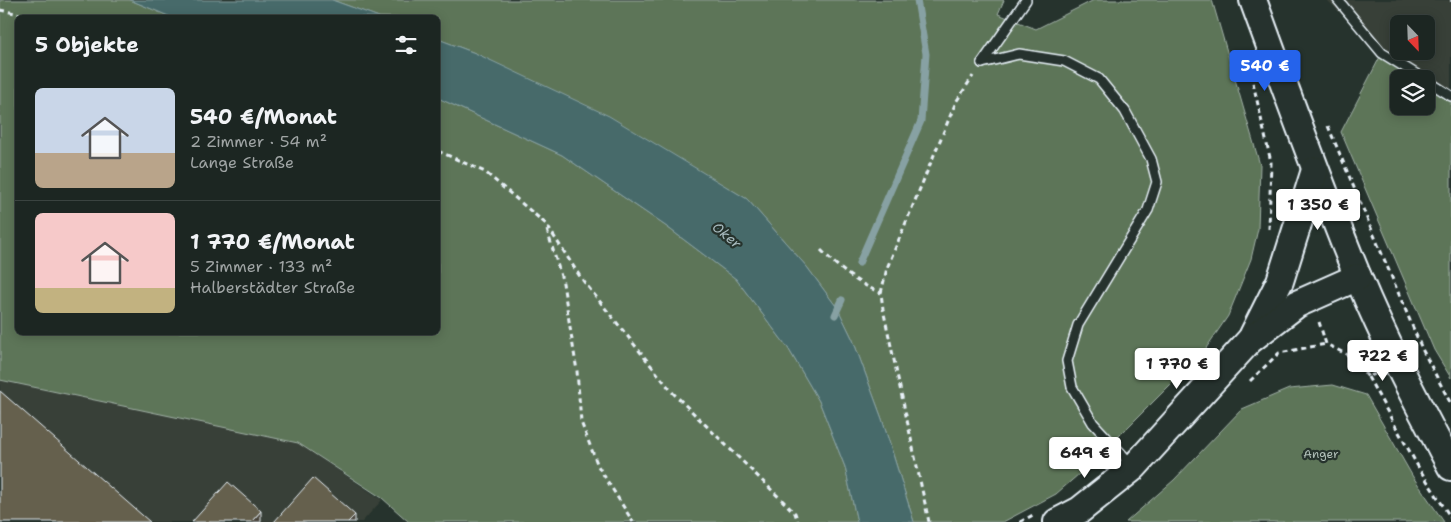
<!DOCTYPE html>
<html lang="de">
<head>
<meta charset="utf-8">
<style>
  body { margin:0; font-family:"Shantell Sans",sans-serif; background:#252e2a; color:#f1f3f6; height:100vh; display:flex; flex-direction:column; font-size:19px; white-space:nowrap }
  * { box-sizing:border-box; margin:0 }
  p { font-size:16px; color:#a0a5a5 }
  .icon { flex:none; width:28px; height:28px; fill:none; stroke:currentColor; stroke-width:2; stroke-linecap:round; stroke-linejoin:round }
  .map { position:relative; flex:1; overflow:hidden }
  .side { position:absolute; left:15px; top:15px; width:425px; height:320px; display:flex; flex-direction:column; background:#1c2622; border-radius:8px; box-shadow:0 2px 12px #0003,0 0 0 1px #3a4340 }
  .side>* { flex:none }
  .needle { width:32px; rotate:157deg }
  .tools { position:absolute; left:1390px; top:15px; display:grid; gap:10px }
  .tools a { display:grid; place-items:center; width:45px; height:45px; border-radius:8px; background:#1c2622; box-shadow:0 2px 12px #0003,0 0 0 1px #3a4340; font-size:25px }
  .price { position:absolute; translate:-50% -42px; padding:0 11px; border-radius:5px; background:#fff; color:#222; font-size:16px; line-height:32px; filter:drop-shadow(0 1px 2px #0008) }
  .price::after { content:''; position:absolute; left:50%; top:30px; width:15px; height:11px; margin-left:-8px; background:inherit; clip-path:polygon(0 0,100% 0,50% 100%) }
  .price.current { background:#2563eb; color:#fff }
  ul { padding:0; list-style:none }
  li { display:flex; align-items:center; gap:15px; height:125px; padding:0 20px }
  li+li { border-top:1px solid #3a4340 }
  li span { display:grid; place-items:center; flex:none; width:140px; height:100px; border-radius:8px; color:#555 }
  li>.icon { margin-inline-start:auto }
  span .icon { width:60px; height:60px; fill:#fffc; stroke-width:1 }
  li b { font-size:21px }
  h2 { display:flex; justify-content:space-between; align-items:center; height:60px; padding:0 20px; font-size:21px }
  .map>svg:first-child { display:block }
</style>
</head>
<body>
<div class="map">
<svg width="1451" height="522" viewBox="0 0 1451 522">
  <rect width="100%" height="100%" fill="#26332d"/>
  <filter id="ink" filterUnits="userSpaceOnUse"><feTurbulence type="fractalNoise" baseFrequency=".02" numOctaves="2"/><feDisplacementMap in="SourceGraphic" scale="10" xChannelSelector="R" yChannelSelector="G"/><feConvolveMatrix kernelMatrix="1 2 1 2 8 2 1 2 1" color-interpolation-filters="sRGB"/></filter>
  <g filter="url(#ink)">
    <g fill="#394037" fill-rule="evenodd">
      <path d="M1327,0h124v96l-69,-43zM1399,24h27v27h-27z"/>
      <path d="M0,380l298,63 84,57 -20,22h-362z"/>
    </g>
    <g fill="#5d7458" stroke="#a2b2a8">
      <path d="M0,0h130l41,17 -153,1v314h420v-234l124,57 105,72 69,52 52,69 31,53 26,66 12,55h-448l-27,-24 -84,-55 -298,-63z"/>
      <path d="M332,0h672l-6,14 38,15 58,-29h118l48,165 -2,64 -7,30 -23,57 -24,35 -110,110 -38,33 -53,28h-89l-32,-103 -29,-79 -15,-31 -31,-42 -60,-68 -65,-38 -207,-108 -37,-14v-21l-59,-1z"/>
      <path d="M1382,53l42,26h-25v27h27v-26l25,15v283l-17,-28 -93,-218z"/>
      <path d="M1333,385l33,10 47,82 31,45h-318l48,-42 68,-71 47,-20z"/>
    </g>
    <g fill="#476b6a" stroke="#87a1a3">
      <path d="M130,0h202l47,17h-208z"/>
      <path d="M438,39l37,14 134,63 138,83 60,68 31,42 15,31 29,79 32,103h-57l-12,-55 -26,-66 -31,-53 -52,-69 -69,-52 -105,-72 -124,-57z"/>
    </g>
    <g fill="none" stroke-linecap="round" stroke-linejoin="round">
      <g stroke="#87a1a3" stroke-width="7">
        <path d="M859,263l62,-142 5,-67 -9,-54"/>
        <path d="M835,315l7,-15"/>
      </g>
      <g stroke="#e8f1f8" stroke-width="12">
        <g id="lane">
          <path d="M1338,0l44,53 42,26"/>
          <path d="M982,63l37,-9 45,7 35,18 26,32 26,48 6,23 -9,28 -70,115 -11,36 5,26 21,36 39,42"/>
          <path d="M982,63l44,-63"/>
          <path d="M1426,80l25,16"/>
        </g>
      </g>
      <g stroke="#e8f1f8" stroke-width="30">
        <g id="secondary">
          <path d="M1253,0c34,93 67,185 105,277 27,65 60,128 93,190"/>
          <path d="M1253,335l27,-54 35,-111"/>
          <path d="M1057,522l23,-12 54,-43 116,-127 47,-36 61,-27"/>
        </g>
      </g>
      <g stroke="#e8f1f8" stroke-width="3" stroke-dasharray="5 4" stroke-linecap="butt">
        <path d="M0,10l39,8"/>
        <path d="M1251,74l20,88 -2,67"/>
        <path d="M1328,126l94,223 29,55"/>
        <path d="M438,151l47,21 61,52 35,54 92,115 122,120 3,9"/>
        <path d="M547,230l16,53 14,88 4,51 17,44 35,56"/>
        <path d="M821,250c20,20 34,32 60,43"/>
        <path d="M1319,322l7,22 26,13 16,20 7,-3"/>
        <path d="M1368,377l52,93 31,48"/>
        <path d="M1250,381l29,-28 47,-9"/>
        <path d="M929,522l-46,-213 -2,-16 6,-25 69,-166 17,-26"/>
        <path d="M1020,522l13,-7"/>
      </g>
      <use href="#lane" stroke="#26332d" stroke-width="9"/>
      <use href="#secondary" stroke="#26332d" stroke-width="26"/>
      <path stroke="#e8f1f8" stroke-width="4" stroke-dasharray="8 4" stroke-linecap="butt" d="M1450,0h1"/>
    </g>
    <g fill="#474337" stroke="#e8f1f8">
      <path d="M261,511v11h-10z"/>
      <path d="M355,515v7h-7z"/>
    </g>
    <g fill="#65604e" stroke="#e8f1f8">
      <path d="M0,391l150,131h-150z"/>
      <path d="M313,478l42,37 -7,7h-74z"/>
      <path d="M228,482l33,29 -10,11h-59z"/>
    </g>
  </g>
  <g text-anchor="middle" stroke-width="4.5" stroke-linejoin="round" paint-order="stroke">
    <g font-size="12" fill="#b0bfb8" stroke="#26332d">
      <text x="1321" y="458">Anger</text>
    </g>
    <g font-size="14" font-style="italic" fill="#a8bbbf" stroke="#26332d">
      <text transform="translate(727 235) rotate(40)" y="5">Oker</text>
    </g>
  </g>
</svg>
<div class="tools">
<a><svg class="needle" viewBox="-14 -14 28 28"><path d="M0-13l5 13h-10z" fill="#e53935"/><path d="M0 13l5-13h-10z" fill="#a0a5a5"/></svg></a>
<a><svg class="icon" aria-label="layers" viewBox="0 0 24 24"><path d="M12 4l9 5-9 5-9-5zM3 14l9 5 9-5"/></svg></a>
</div>
<b class="price current" style="left:1265px;top:92px">540 €</b>
<b class="price" style="left:1318px;top:231px">1 350 €</b>
<b class="price" style="left:1383px;top:382px">722 €</b>
<b class="price" style="left:1177px;top:390px">1 770 €</b>
<b class="price" style="left:1085px;top:479px">649 €</b>
<section class="side">
<h2>5 Objekte<svg class="icon" aria-label="filters" viewBox="0 0 24 24"><path d="M4 7h16M4 17h16"/><circle cx="9" cy="7" r="2"/><circle cx="15" cy="17" r="2"/></svg></h2>
<ul>
<li><span style="background:linear-gradient(#c9d6e8 65%,#b9a48a 0)"><svg class="icon" aria-label="home" viewBox="0 0 24 24"><path d="M3 11l9-7 9 7M6 9v11h12V9"/></svg></span><div><b>540 €/Monat</b><p>2 Zimmer · 54 m²</p><p>Lange Straße</p></div></li>
<li><span style="background:linear-gradient(#f6c9c9 75%,#c2b280 0)"><svg class="icon" aria-label="home" viewBox="0 0 24 24"><path d="M3 11l9-7 9 7M6 9v11h12V9"/></svg></span><div><b>1 770 €/Monat</b><p>5 Zimmer · 133 m²</p><p>Halberstädter Straße</p></div></li>
</ul>
</section>
</div>
</body>
</html>
